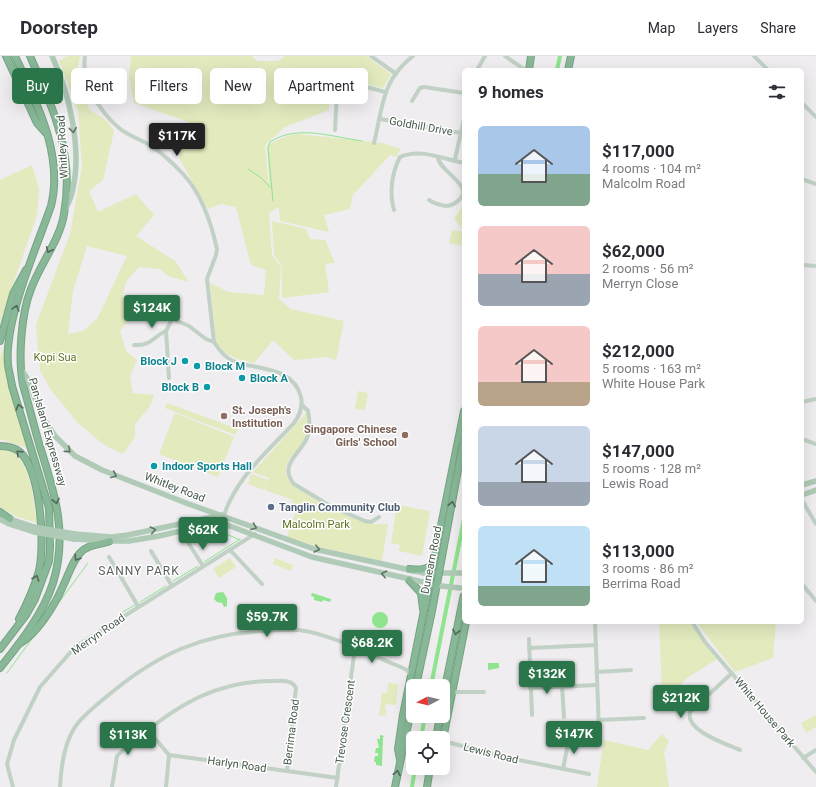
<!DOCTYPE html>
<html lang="en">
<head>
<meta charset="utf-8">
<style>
  body { margin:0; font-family:Roboto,sans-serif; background:#f2f2f3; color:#2b2b33; height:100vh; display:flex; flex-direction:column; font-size:15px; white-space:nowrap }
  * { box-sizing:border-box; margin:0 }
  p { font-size:13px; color:#7c7c81 }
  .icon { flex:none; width:22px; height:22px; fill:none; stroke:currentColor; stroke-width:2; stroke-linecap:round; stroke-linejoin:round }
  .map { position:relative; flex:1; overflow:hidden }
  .details { position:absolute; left:462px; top:12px; width:342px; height:556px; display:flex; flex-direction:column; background:#fff; border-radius:6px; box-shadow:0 4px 16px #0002 }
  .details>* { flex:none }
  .hud { position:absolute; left:12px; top:12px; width:380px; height:36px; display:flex; gap:8px }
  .needle { width:26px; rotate:263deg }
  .fabs { position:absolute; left:406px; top:623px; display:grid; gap:8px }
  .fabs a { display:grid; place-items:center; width:44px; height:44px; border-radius:6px; background:#fff; box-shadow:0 4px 16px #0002; font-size:20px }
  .price { position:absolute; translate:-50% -34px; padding:0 9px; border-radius:4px; background:#2a7549; color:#fff; font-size:13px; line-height:26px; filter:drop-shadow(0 1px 2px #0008) }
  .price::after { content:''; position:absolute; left:50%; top:24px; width:12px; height:9px; margin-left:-6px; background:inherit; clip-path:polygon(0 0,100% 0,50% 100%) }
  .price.on { background:#222; color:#fff }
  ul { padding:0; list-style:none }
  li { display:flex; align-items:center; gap:12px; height:100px; padding:0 16px }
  li span { display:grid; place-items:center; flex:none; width:112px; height:80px; border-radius:6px; color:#555 }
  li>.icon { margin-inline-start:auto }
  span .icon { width:48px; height:48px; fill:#fffc; stroke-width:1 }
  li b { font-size:17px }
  h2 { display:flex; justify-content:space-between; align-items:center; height:48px; padding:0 16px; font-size:17px }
  .tag { padding:0 14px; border-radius:6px; background:#fff; box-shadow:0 4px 16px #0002; font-size:14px; line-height:36px }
  .tag.on { background:#2a7549; color:#fff }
  header { display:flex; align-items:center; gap:24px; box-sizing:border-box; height:56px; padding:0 20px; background:#fff; border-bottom:1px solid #e1e1e2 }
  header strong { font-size:19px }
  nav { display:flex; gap:22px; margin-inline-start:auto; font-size:14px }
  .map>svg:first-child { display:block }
</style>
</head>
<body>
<header>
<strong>Doorstep</strong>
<nav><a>Map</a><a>Layers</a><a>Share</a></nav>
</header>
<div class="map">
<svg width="816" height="731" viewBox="0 0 816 731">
  <rect width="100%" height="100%" fill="#efedef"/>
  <g fill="#e2eabe" fill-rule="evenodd">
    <path d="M68,0h12l-4,19 11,16 -3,7 6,12 17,11 7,10 -11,49 -14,11 9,21 38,-18 18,21 -18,21 39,25 14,21 -21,-6 -8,-7 -21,-2 -12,13 -5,17 10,6 -1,14 -11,14 6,20 11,9 -7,16 3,17 21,2 -4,11 -15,18v13l-12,17 -20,-10 -25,-21 -27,-33 -11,-20 -4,-45 34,-91 12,-68 -4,-55 -19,-50zM87,190l40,10 -30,63 -14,12 -15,3 5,-43z"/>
    <path d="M131,0h121l5,5h21l7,-5h81l25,18 -8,14 -42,-10c-14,10 -12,16 -12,32l-44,17 -20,18 3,36 -15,-11 16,12 -2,-37 20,-9 11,-2 84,9 19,6 -5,8 -6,-2 -37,40 -3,14 -26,6 5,17 -49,-11 -1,-14 -10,6 3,42 9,12 -2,32 12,10 53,12 -8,39 -10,-3 -32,3 -21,-20 -19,23c-16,-3 -30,-7 -38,-22l-6,-58 18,9 36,3 2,-25 -15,-5 -15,-58 -15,-3 -13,5 -29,-51 10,-36 -55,-19 -5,-26z"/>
    <path d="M32,109l7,24 -2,26 -37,107v-142z"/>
    <path d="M464,148v27l-10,-12z"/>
    <path d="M272,165l34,8 4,10 15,1 10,23 -10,1 4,28 -47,6v-32l-8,-11z"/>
    <path d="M452,174l12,2v14l-15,-3z"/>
    <path d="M3,290l2,20 22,82 -27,-9v-82z"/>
    <path d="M358,335l10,2 -3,17 -10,-1z"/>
    <path d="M167,347l71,26 -3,6 -70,-27z"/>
    <path d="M307,356c1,8 1,18 -2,26 -8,17 -30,26 -13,47l39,24 40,15h17l-6,37 -67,-15 -28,-9 10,-29 -6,-3 2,-5 -28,-10 4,-12 -16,-6z"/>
    <path d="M175,357l59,24 -16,40 -59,-23z"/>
    <path d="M6,393c25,7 27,52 31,74l-22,-7 -15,-9v-57z"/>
    <path d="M251,418l17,6 -4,10 -16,-6z"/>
    <path d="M397,449l33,6 -8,45 -23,-5 1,-6 -9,-2z"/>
    <path d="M230,502l6,9 -17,11 -6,-9z"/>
    <path d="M275,502l18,7 -2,6 -18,-7z"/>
    <path d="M659,566h30l28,37 -30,19 -8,8 -10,20 -7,-15z"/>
    <path d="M696,566h80l-3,36 -38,14z"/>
    <path d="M388,627l10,1 -2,21 -11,-1 1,11 -7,1 3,-23h5z"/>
    <path d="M816,659v12l-10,6 -5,-10z"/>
    <path d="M662,678l7,7 -5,11 5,35h-72l7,-47 44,10z"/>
  </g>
  <g fill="#8fe48f">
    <path d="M223,536l4,6v8l-3,1 -2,-4 -5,-1 -3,-3 2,-6z"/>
    <path d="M312,537l19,6 -1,3 -7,-2 -1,2 -8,-2v-3l-3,-1z"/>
    <circle cx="380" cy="564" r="8"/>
    <path d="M488,607h11v5l-11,2z"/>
    <path d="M380,679l5,1 -2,1 -1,29 -6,-1v-3h-2l1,-6h3v-3h-3l1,-5h3l-2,-9h3z"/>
  </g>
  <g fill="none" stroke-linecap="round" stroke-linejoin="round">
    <g stroke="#8fe48f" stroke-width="1">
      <path d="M248,113l13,9 9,9"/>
      <path d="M273,145l-5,-53 2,-6c27,-18 62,-5 92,-1"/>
      <path d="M224,477l16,7"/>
      <path d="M204,506l36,-23"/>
      <path d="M173,525l25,-15"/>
      <path d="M140,546l26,-16"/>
      <path d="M57,549l31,-42"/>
      <path d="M123,556l12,-7"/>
      <path d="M7,617l27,-37"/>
    </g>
    <g stroke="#8fe48f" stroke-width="4">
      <path d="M557,14l3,-14"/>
      <path d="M431,630l33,-167"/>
      <path d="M421,682l4,-22"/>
      <path d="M412,731l3,-19"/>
    </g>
    <g stroke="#74a483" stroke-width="8">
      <g id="highway">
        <path d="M6,0l31,67 9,10"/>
        <path d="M529,14l2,-14"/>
        <path d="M568,14l3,-14"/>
        <path d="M0,285l13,-47 13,-24"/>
        <path d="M0,390c8,0 14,1 20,6 21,20 25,92 19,119 -5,17 -12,33 -20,48"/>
        <path d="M0,456l10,7"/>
        <path d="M409,513c9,1 19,2 25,-7"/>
        <path d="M409,524l12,13 2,16"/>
        <path d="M19,588c18,-10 36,-39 44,-58 5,-10 9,-24 17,-33 8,-9 20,-8 30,-12"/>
        <path d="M0,593l26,-34 9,-16 14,-38 1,-14 -1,-39 -37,-122c-1,-7 -3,-14 -4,-21 -4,-45 28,-116 43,-159 13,-52 -15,-104 -36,-150"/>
        <path d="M0,612c20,-25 43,-54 53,-85 15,-49 2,-89 -13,-136 -6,-21 -11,-41 -17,-62 -5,-26 -2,-71 8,-96 9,-25 29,-49 33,-75 11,-59 -11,-106 -34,-158"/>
        <path d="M416,630l16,-75"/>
        <path d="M443,643l3,-16"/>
        <path d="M436,682l4,-22"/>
        <path d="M443,683l23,-117"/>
        <path d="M400,703l-2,-10 5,-34 61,-304"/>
        <path d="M395,731l18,-86"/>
        <path d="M427,731l3,-19"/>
      </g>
    </g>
    <g stroke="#c1d1c5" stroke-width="4">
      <path d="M85,0c-4,26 14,55 34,72 8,7 20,11 29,16 13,8 25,19 35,30 19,20 28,48 34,75l-1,6 -9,24 7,63c5,8 10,15 19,19 21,9 60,4 68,36 2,10 -1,18 -7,26 -27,29 -63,59 -72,100"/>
      <path d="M371,0l24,17"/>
      <path d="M505,0l20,14"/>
      <path d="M754,0l14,14"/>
      <path d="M477,14l8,-14"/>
      <path d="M412,45l8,-13 4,-1 40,6"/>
      <path d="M802,47l14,14"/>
      <path d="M380,63l81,14"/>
      <path d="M335,74l2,-37 4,-10h11l33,9"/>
      <path d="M374,87c9,-36 7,-62 39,-87"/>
      <path d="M455,103l9,-40"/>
      <path d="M802,123l14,5"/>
      <path d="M429,144c6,4 10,5 17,6 6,0 10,-3 14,-7 13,-15 -21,-27 -22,-42"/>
      <path d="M394,154c-5,-17 -2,-38 6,-53 22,-9 43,2 64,6"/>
      <path d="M802,209l14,1"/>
      <path d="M158,248l4,9 4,3 23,10 17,13 8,3"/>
      <path d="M134,289c18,1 18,-8 32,-14"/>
      <path d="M169,322l-3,-47 6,-12"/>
      <path d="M802,346l14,-3"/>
      <path d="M302,349l6,6c2,10 3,20 -2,29 -8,15 -27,26 -12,44l38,23 33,14 6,1 8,-5"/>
      <path d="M802,383l14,5"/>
      <path d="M802,444l14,24"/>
      <path d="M189,488l14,22"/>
      <path d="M230,494l32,34"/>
      <path d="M151,495l21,35"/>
      <path d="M109,501l29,49"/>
      <path d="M802,528l14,17"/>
      <path d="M595,566l4,110"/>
      <path d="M692,566l13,20 111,130"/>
      <path d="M529,583l3,76"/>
      <path d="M529,592l67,-3"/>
      <path d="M597,616l34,-2"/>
      <path d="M732,617l-42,39c-5,19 37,32 50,38"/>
      <path d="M562,630l2,31"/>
      <path d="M530,632l67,-3"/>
      <path d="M453,636h31"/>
      <path d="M599,664l45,-2"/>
      <path d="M148,674l21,25 169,23"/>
      <path d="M443,685l66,17 80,16"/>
      <path d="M803,702l13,-8"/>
      <path d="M563,713l6,-31"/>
      <path d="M13,731l-6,-23 7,-24 26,-53 35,-40 180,-113"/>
      <path d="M60,731c1,-20 4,-47 18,-64 9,-11 22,-21 33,-30 47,-39 91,-59 152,-62 12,-1 24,-2 36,-1 28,3 70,24 97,35l11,5 4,7"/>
      <path d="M112,731l5,-31c8,-8 17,-15 26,-22 39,-32 77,-53 129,-53 8,0 20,-2 24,7l-9,83"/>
      <path d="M166,731l3,-32"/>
      <path d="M336,731l19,-139"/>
    </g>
    <g stroke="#afcab6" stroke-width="5.5">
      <path d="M52,0c17,36 30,92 21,132 -1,7 -4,14 -7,20"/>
      <path d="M21,313l6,9 15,38 13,20 20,20 27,14 84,33 128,46 110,24h40"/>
      <path d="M802,429l14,-4"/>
      <path d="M802,439l14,-5"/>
      <path d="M0,463l9,5 25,8"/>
      <path d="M10,463l24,8"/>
      <path d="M75,478l36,3 17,-2 94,-20"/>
      <path d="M74,483l36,2h19l30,-5 47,-11 16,-2 90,34 129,29"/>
    </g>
    <use href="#highway" stroke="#88b897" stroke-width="6"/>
    <g stroke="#74a483" stroke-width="8" stroke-linecap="butt">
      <g id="highway-bridge">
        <path d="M432,555l31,-168"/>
        <path d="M446,627l18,-89"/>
      </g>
    </g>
    <g stroke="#afcab6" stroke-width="5.5">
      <path d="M34,471l41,7"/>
      <path d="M34,476l40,7"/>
      <path d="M441,530l19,2"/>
    </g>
    <use href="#highway-bridge" stroke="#88b897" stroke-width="6"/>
  </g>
  <defs><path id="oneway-chevron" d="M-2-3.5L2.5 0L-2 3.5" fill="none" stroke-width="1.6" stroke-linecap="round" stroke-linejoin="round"/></defs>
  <g stroke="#617566">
    <use href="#oneway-chevron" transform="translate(73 74) rotate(84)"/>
    <use href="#oneway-chevron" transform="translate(68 394) rotate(41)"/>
    <use href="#oneway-chevron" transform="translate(114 419) rotate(23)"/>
    <use href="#oneway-chevron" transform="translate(254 471) rotate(21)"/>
    <use href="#oneway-chevron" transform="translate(153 474) rotate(-12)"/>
    <use href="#oneway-chevron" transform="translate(317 493) rotate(14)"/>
    <use href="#oneway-chevron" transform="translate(384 518) rotate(-167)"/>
  </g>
  <g stroke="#516757">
    <use href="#oneway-chevron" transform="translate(49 194) rotate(115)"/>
    <use href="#oneway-chevron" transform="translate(16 252) rotate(-74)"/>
    <use href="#oneway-chevron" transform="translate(19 351) rotate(-106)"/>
    <use href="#oneway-chevron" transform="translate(19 397) rotate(-136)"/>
    <use href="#oneway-chevron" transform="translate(56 445) rotate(79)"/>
    <use href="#oneway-chevron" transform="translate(452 448) rotate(-80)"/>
    <use href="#oneway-chevron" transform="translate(77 502) rotate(123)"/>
    <use href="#oneway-chevron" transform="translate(36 522) rotate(-71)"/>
    <use href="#oneway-chevron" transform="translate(456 576) rotate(101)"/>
    <use href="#oneway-chevron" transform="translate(397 717) rotate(-79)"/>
  </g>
  <g fill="#0f9aa8" stroke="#fff" stroke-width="1.5">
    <circle cx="185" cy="305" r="4"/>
    <circle cx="197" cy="310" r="4"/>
    <circle cx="242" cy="322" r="4"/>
    <circle cx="207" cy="331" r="4"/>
    <circle cx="154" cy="410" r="4"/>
  </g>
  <g fill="#8d6e63" stroke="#fff" stroke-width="1.5">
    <circle cx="224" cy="360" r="4"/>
    <circle cx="405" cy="379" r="4"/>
  </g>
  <circle fill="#5c6f8a" stroke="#fff" stroke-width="1.5" cx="271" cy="451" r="4"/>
  <g text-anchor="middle" stroke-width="3" stroke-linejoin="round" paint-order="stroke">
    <g font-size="11" fill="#47594c" stroke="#fff">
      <text transform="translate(421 70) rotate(10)" y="4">Goldhill Drive</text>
      <text transform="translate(62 91) rotate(-93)" y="4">Whitley Road</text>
      <text transform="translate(48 376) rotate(74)" y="4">Pan-Island Expressway</text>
      <text transform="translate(175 431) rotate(21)" y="4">Whitley Road</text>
      <text transform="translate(431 504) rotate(-79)" y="4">Dunearn Road</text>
      <text transform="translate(98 578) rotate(-35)" y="4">Merryn Road</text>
      <text transform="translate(765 656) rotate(50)" y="4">White House Park</text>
      <text transform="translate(345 666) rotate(-82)" y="4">Trevose Crescent</text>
      <text transform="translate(291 676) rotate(-83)" y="4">Berrima Road</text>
      <text transform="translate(491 697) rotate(14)" y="4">Lewis Road</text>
      <text transform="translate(237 708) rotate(8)" y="4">Harlyn Road</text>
    </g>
    <g font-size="11" fill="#5a731e" stroke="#fff">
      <text x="55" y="305">Kopi Sua</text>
      <text x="316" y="472">Malcolm Park</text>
    </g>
    <g font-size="11" font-weight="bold" fill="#0d838f" stroke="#fff" text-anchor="start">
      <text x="177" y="309" text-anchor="end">Block J</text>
      <text x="205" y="314">Block M</text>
      <text x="250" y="326">Block A</text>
      <text x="199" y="335" text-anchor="end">Block B</text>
      <text x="162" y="414">Indoor Sports Hall</text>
    </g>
    <g font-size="11" font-weight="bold" fill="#785e54" stroke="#fff" text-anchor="start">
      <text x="232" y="358">St. Joseph's<tspan x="232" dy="13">Institution</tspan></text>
      <text x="397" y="377" text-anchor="end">Singapore Chinese<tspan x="397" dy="13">Girls' School</tspan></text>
    </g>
    <g font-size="11" font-weight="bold" fill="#4e5e75" stroke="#fff" text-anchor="start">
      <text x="279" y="455">Tanglin Community Club</text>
    </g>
    <g font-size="12" letter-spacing="1" fill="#5a615d" stroke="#fff">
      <text x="139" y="519">SANNY PARK</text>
    </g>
  </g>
</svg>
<div class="fabs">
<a><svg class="needle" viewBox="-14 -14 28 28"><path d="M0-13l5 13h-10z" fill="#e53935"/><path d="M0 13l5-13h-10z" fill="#7c7c81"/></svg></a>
<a><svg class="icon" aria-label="locate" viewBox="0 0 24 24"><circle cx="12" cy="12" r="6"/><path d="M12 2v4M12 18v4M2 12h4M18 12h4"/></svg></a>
</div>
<b class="price on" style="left:177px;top:101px">$117K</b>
<b class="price" style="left:152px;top:273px">$124K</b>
<b class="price" style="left:203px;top:495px">$62K</b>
<b class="price" style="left:267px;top:582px">$59.7K</b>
<b class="price" style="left:372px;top:608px">$68.2K</b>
<b class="price" style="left:547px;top:639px">$132K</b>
<b class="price" style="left:681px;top:663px">$212K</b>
<b class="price" style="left:574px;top:699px">$147K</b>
<b class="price" style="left:128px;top:700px">$113K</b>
<div class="hud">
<a class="tag on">Buy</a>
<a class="tag">Rent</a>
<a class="tag">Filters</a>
<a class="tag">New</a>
<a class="tag">Apartment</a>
</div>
<section class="details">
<h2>9 homes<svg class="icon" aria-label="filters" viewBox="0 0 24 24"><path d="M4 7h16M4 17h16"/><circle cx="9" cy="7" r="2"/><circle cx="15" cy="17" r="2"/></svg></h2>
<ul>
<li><span style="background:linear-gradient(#a9c7e8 60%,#7fa58c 0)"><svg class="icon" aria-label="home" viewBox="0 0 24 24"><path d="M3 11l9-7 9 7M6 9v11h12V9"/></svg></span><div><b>$117,000</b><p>4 rooms · 104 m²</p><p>Malcolm Road</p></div></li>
<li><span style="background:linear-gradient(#f6c9c9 60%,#9aa5b1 0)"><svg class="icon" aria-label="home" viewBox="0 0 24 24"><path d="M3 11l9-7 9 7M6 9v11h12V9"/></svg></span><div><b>$62,000</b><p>2 rooms · 56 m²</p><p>Merryn Close</p></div></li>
<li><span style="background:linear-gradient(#f6c9c9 70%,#b9a48a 0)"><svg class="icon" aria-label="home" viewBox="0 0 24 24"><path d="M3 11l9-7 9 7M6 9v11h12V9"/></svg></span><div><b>$212,000</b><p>5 rooms · 163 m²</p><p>White House Park</p></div></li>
<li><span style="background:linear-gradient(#c9d6e8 70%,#9aa5b1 0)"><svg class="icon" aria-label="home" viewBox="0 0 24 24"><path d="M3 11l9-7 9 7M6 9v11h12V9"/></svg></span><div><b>$147,000</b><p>5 rooms · 128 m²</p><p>Lewis Road</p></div></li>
<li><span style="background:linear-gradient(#bfe0f5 75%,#7fa58c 0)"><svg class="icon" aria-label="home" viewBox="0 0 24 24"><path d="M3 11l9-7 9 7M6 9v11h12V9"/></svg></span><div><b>$113,000</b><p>3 rooms · 86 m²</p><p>Berrima Road</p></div></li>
</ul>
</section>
</div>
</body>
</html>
